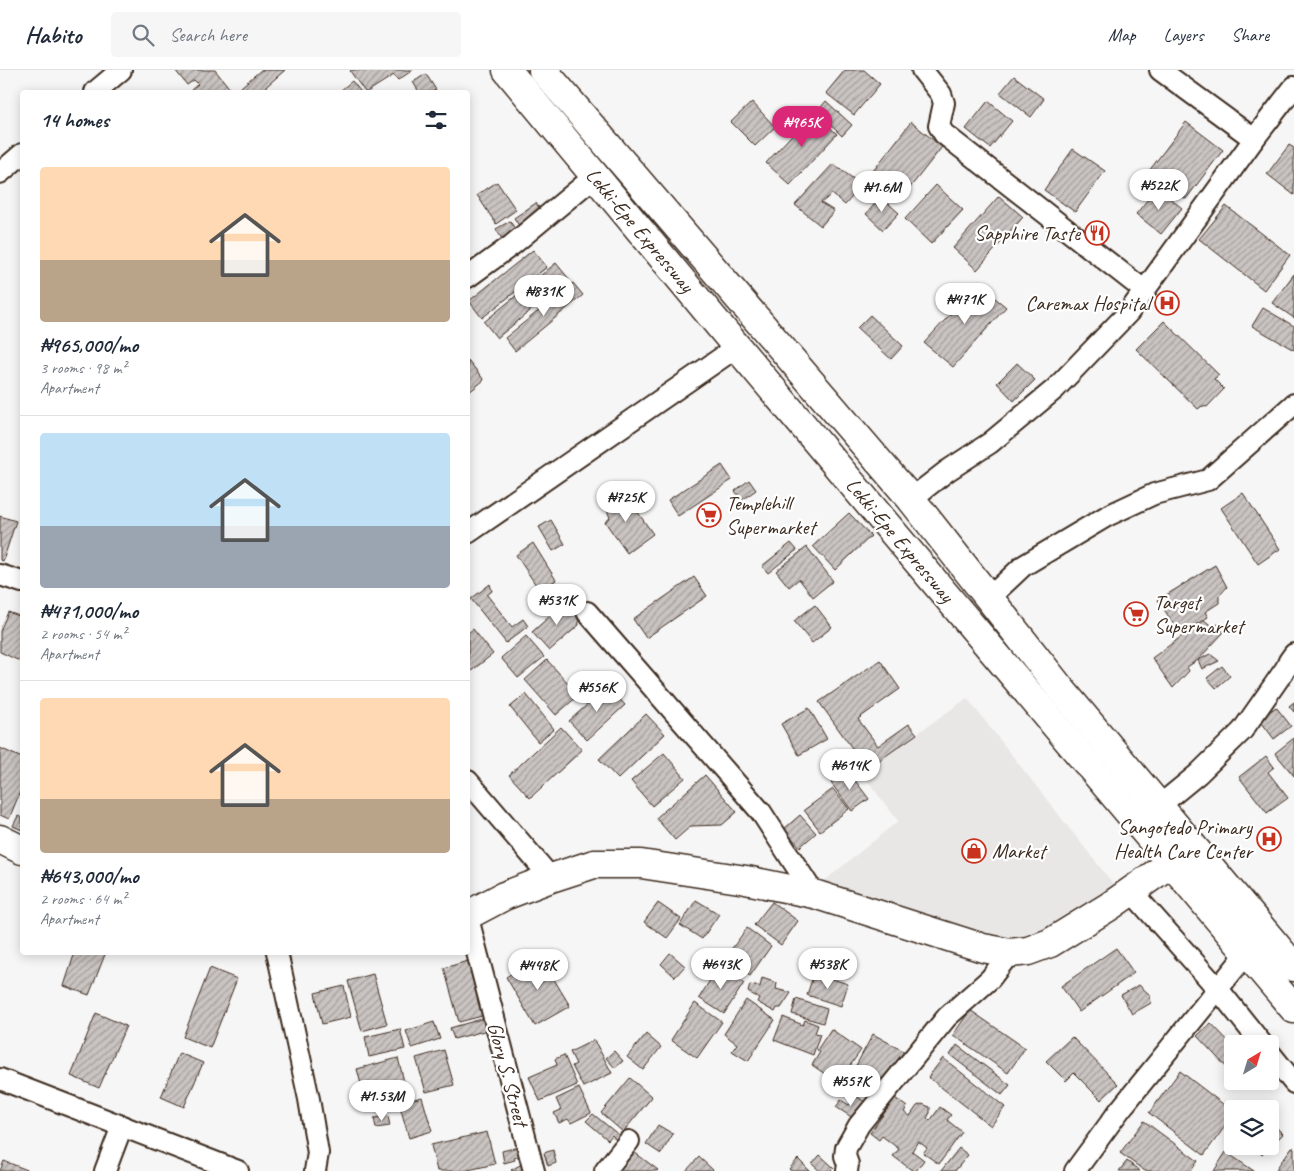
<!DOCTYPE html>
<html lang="en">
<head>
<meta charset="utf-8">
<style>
  body { margin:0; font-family:Caveat,sans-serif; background:#f6f6f7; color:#1f2937; height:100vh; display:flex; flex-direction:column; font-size:19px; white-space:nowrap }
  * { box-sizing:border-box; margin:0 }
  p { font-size:16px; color:#747a83 }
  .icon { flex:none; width:28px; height:28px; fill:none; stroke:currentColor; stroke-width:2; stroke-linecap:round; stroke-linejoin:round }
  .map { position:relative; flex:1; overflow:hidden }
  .drawer { position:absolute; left:20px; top:20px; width:450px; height:865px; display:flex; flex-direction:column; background:#fff; border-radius:5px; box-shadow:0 2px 12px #0003 }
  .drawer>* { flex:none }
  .needle { width:32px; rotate:38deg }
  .buttons { position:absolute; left:1224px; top:965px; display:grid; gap:10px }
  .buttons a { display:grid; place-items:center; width:55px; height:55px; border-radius:5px; background:#fff; box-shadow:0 2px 12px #0003; font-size:25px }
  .price { position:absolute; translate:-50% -42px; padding:0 11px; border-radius:18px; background:#fff; color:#222; font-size:16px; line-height:32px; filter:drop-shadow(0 1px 2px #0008) }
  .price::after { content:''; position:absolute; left:50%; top:30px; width:15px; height:11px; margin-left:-8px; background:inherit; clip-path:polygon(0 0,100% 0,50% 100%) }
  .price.on { background:#db2777; color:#fff }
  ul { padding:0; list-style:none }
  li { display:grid; align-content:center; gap:10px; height:265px; padding:0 20px }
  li+li { border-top:1px solid #e0e1e3 }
  li span { display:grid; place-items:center; height:155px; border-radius:5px; color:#555 }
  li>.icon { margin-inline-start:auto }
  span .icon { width:90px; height:90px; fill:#fffc; stroke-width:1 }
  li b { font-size:21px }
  h2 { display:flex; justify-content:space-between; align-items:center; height:60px; padding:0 20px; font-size:21px }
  header { display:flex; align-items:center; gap:30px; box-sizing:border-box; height:70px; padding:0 25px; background:#fff; border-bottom:1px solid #e0e1e3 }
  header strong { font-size:24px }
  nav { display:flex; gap:28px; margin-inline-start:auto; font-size:18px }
  .search { width:350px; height:45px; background:#f6f6f7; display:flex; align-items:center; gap:12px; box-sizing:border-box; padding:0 18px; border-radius:5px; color:#747a83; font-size:19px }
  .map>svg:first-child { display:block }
</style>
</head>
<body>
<header>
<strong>Habito</strong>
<div class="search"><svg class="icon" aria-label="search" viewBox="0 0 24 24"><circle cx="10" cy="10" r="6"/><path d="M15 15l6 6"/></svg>Search here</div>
<nav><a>Map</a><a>Layers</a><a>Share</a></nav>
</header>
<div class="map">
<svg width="1294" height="1101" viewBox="0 0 1294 1101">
  <defs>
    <pattern id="building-hatch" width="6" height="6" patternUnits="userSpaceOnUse" patternTransform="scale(1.25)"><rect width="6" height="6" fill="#c9c3c1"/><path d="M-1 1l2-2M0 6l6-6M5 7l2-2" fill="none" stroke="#a49f9c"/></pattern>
  </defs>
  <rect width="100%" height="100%" fill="#f7f6f6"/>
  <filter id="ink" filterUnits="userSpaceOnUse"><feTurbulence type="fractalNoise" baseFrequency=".02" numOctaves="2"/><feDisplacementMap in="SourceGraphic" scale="10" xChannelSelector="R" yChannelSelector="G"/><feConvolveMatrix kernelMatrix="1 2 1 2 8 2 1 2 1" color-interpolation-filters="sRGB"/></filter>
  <g filter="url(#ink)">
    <path fill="#e9e7e6" d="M967,628l151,192 -93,54 -202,-62 75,-61 -38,-50 7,-2z"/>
    <g fill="url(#building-hatch)" stroke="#3b2a1e">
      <path d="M175,0h40l16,20 -3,2h-35l-2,-2 7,-6 -4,-4 -7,5z"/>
      <path d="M261,0h24l-25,22h-14l-5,-5z"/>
      <path d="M352,0h61l-15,10 -4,-5 -27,17h-2l-15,-21z"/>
      <path d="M845,0h19l16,14 -26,31 -28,-22z"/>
      <path d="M426,4l10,16 -5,2h-12l-6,-10z"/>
      <path d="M1014,6l30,23 -13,18 -31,-24z"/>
      <path d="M352,11l9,11h-20l-1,-1z"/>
      <path d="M826,31l26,24 -10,11 -25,-24z"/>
      <path d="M988,31l24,20 -22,27 -24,-19z"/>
      <path d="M752,32l23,25 -20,19 -24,-24z"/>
      <path d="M813,42l24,22 -47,51 -24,-22z"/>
      <path d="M911,52l31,25 -41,52 -31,-24z"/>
      <path d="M1186,52l37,28 -37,49 -37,-28z"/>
      <path d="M1289,75l5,3v47l-27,-21z"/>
      <path d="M1073,79l32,22 -30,41 -31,-22z"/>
      <path d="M833,94l29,21 -17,20 -13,-11 -11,9 13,8 -13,15 -26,-21z"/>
      <path d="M497,112l19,28 -20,14 -19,-29z"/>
      <path d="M936,115l27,25 -32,34 -26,-25z"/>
      <path d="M1157,118l25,20 -21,26 -25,-20z"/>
      <path d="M999,126l24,21 -46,53 -24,-22z"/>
      <path d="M881,127l18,16 -16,17 -17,-16z"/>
      <path d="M536,133l8,12 -22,15 -8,-12z"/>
      <path d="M1226,136l64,49 -26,35 -65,-51z"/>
      <path d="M510,151l9,14 -14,9 -9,-15z"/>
      <path d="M533,180l14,17 -65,51 -13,-17z"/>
      <path d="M556,193l13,16 -72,59 -13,-16z"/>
      <path d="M1294,204v44l-22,-15z"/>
      <path d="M573,213l10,12 -68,56 -10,-13z"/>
      <path d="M978,214l28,23 -53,60 -29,-24z"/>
      <path d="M1263,238l31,18v24l-42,-24z"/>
      <path d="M870,245l33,31 -12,13 -34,-31z"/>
      <path d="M1164,251l55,54 -5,4 10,10 -17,18 -5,-1 -4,3 -62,-60z"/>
      <path d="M468,290l16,20 -16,13z"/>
      <path d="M1017,293l18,17 -21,21 -17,-18z"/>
      <path d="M722,395l10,15 -54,36 -10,-16z"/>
      <path d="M749,410l7,10 -14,10 -7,-9z"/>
      <path d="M623,421l30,43 -26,19 -22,-31 5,-4 -5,-14z"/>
      <path d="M1243,423l37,56 -22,15 -37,-56z"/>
      <path d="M849,443l22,23 -36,34 -22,-24z"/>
      <path d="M0,446l16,5 -13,40 -3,-1z"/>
      <path d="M551,450l14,24 -12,7 -14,-24z"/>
      <path d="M533,473l23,37 -16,11 -24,-36z"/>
      <path d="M791,473l6,7 -29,23 -6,-7z"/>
      <path d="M807,477l26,34 -20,16 -14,-18 -10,8 -13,-16z"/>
      <path d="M1215,495l12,22 -8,9v7l-14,9 3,5 -22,14 -2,-4 -6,4 -20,-31z"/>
      <path d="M694,507l13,19 -61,42 -13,-19z"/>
      <path d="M490,514l2,7 -5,4 25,32 11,-8 5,7 -22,17 -35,-44z"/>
      <path d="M567,531l10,11 2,13 -30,26 -17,-19z"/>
      <path d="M815,535l17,22 -20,16 -18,-22z"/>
      <path d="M8,542l14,5v45l-22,-10v-21z"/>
      <path d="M1204,550l9,7 5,-3 6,8 -26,28 -11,7 2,4 -16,17 -21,-30z"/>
      <path d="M473,559l20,25 -23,18 -2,-4v-35z"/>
      <path d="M526,566l18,21 -26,21 -17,-20z"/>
      <path d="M1210,584l9,7 -17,8 -4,-9z"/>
      <path d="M547,590l32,35 -23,20 -31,-35z"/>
      <path d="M880,590l20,29 -42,30 20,27 31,-22 8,10 -50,35 -48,-67z"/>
      <path d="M1222,596l8,10 -14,12 -9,-10z"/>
      <path d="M608,616l17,19 -38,35 -18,-19z"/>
      <path d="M526,624l28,35 -16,13 -28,-35z"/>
      <path d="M1294,632v10l-5,-6z"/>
      <path d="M1276,637l15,19 -17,13 -15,-20z"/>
      <path d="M809,638l18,31 -28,16 -18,-31z"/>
      <path d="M646,644l19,20 -47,45 -19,-20z"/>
      <path d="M561,657l21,23 -52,48 -21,-23z"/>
      <path d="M1294,668v38l-19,-23z"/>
      <path d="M0,678l22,10v29l-13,32 -9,-4z"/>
      <path d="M664,683l21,25 -33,28 -21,-25z"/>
      <path d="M1266,686l8,11 -6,5 20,26 -21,15 -28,-36z"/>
      <path d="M848,701l21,28 -17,12 -21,-28z"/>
      <path d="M705,705l32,37 -15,13 -31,1 -16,14 -19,-22z"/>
      <path d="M833,719l16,20 -29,22 -16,-21z"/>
      <path d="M800,745l16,18 -16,14 -16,-18z"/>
      <path d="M18,746l4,2v12l-9,-4z"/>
      <path d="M696,830l23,14 -17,25 -22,-14z"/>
      <path d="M772,832l26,19 -17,24 -27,-20z"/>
      <path d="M658,833l23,16 -14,19 -23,-16z"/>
      <path d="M747,858l24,18 -21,30 -25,-18z"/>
      <path d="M1116,878l18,25 -55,39 -18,-26z"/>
      <path d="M75,882h31l-17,43 -25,-9z"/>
      <path d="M670,883l15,13 -10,11 -14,-13z"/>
      <path d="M540,886l30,50 -35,20 -29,-49z"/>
      <path d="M471,890l15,55 -27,7 -15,-54z"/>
      <path d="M719,896l25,17 -20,31 -25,-16z"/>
      <path d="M210,898l27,11 -27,69 -27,-11z"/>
      <path d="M814,903l34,11 -7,22 -34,-11z"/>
      <path d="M373,904l14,50 -25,7 -14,-50z"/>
      <path d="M762,908l15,5 -1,6 15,4 -10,15h-4l-2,4 -18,-10 2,-4 -11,-6 2,-7 10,2z"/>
      <path d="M1139,915l11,10 1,8 -19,11 -11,-19z"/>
      <path d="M344,916l7,31 -29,7 -7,-31z"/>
      <path d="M796,929l31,10 -4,14 -31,-9z"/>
      <path d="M746,930l29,20 -27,41 -16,-10 5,-7 -13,-10z"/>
      <path d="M695,933l27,19 -25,36 -26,-18z"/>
      <path d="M970,940l55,38 -17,25 -55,-38z"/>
      <path d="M96,943l30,13 -27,62 -28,-12z"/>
      <path d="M783,947l20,8 2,-5 13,5 -3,8 5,1 -7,21 -39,-15z"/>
      <path d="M485,948l3,12 -34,9 -4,-11z"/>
      <path d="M434,952l6,17 -28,9 -6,-17z"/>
      <path d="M1211,953l21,22v28l-35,-37z"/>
      <path d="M400,959l5,20 -36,8 -4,-20z"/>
      <path d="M831,959l30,21 -23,33 -26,-18 8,-13 -3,-2z"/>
      <path d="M646,964l15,13 -18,23 -16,-13z"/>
      <path d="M873,964l36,20 -34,46 -29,-16z"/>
      <path d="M1072,967l46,47 -17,16 -27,-27 -8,8 -20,-20z"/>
      <path d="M594,970l18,33 -29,14 -11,-21 4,-2 -6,-12z"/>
      <path d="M957,975l53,40 -8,10 -52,-40z"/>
      <path d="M444,980l10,35 -28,7 -10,-34z"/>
      <path d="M614,981l9,10 -8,7 -9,-10z"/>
      <path d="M179,983l24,10 -19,44 -23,-10z"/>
      <path d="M564,985l13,30 -37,16 -11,-24 28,-12 -2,-6z"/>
      <path d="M398,988l9,35 -41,10 -9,-34z"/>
      <path d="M943,988l62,49 -14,19 -63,-49z"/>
      <path d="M1180,1001l52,40v6l-28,38 -55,-42z"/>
      <path d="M630,1008l22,19 -29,35 -22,-19z"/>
      <path d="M1241,1011h13l-7,7z"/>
      <path d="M579,1018l12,25 -20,10 -3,-4 -9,4 -5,-10 7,-3 -5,-11z"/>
      <path d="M856,1026l9,6 -12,16 -17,-11 5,-7 8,5z"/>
      <path d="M422,1027l10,34 -23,7 -10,-35z"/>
      <path d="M895,1028l12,9 -3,5 6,4 7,-10 5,-2 8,3v6l-3,5 3,3 10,-14 11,8 -4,5 15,12 -23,32 -16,-11 4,-5 -9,-7 -6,10 12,9 -8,11h-3l-20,-15 6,-7 -17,-13 -3,4 -9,-7z"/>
      <path d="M593,1044l27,22 -4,4 -4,-5 -4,5 -22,-19z"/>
      <path d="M388,1046l2,10 -14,2 -2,-10z"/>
      <path d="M1144,1051l54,40 -7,10h-46l-25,-18z"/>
      <path d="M1270,1051l13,13 -21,21 -9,-9h17z"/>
      <path d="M658,1055l15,9 -12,20 -15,-10z"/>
      <path d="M487,1062l8,32 -31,7h-27l-6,-26z"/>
      <path d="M518,1077l2,9 -6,2 1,2 -11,3 -2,-12z"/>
      <path d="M1292,1077l2,1v23h-15l-3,-2z"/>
      <path d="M959,1078l9,7 -13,16h-14z"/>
      <path d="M553,1080l3,13 -8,3 -4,-13z"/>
      <path d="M634,1082l24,18 -1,1h-38z"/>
      <path d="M1226,1082l28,19h-40z"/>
      <path d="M820,1085l14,13 -3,3h-11l-8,-7z"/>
      <path d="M699,1087l15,14h-28z"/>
      <path d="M798,1089l12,12h-19l-2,-2z"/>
      <path d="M4,1091l26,10h-30z"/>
      <path d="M1127,1091l13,10h-21z"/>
      <path d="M522,1094l3,7h-13l-1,-1z"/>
    </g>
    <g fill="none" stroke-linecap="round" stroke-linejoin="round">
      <g stroke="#3b2a1e" stroke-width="24">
        <g id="street">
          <path d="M922,0l19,24 3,9 -5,23 5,8 201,157"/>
          <path d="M1160,0l94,69"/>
          <path d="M95,22l26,-22"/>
          <path d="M0,103l22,-19"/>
          <path d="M468,207l44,-32 83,-69"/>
          <path d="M911,429l36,-28 43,-28 65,-54 74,-77 125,-173 40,-52"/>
          <path d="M468,463l269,-186"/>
          <path d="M0,505l22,7"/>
          <path d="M989,528l34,-32 84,-50 47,-22 54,-14 86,-76"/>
          <path d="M587,542l174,200 53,82"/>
          <path d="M468,711l83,97"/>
          <path d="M1159,736l39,-32 44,-43 44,-63 3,-7 5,-7"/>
          <path d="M1131,821l87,98 44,55"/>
          <path d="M468,848l66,253"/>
          <path d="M277,882l32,147 9,54 -3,18"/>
          <path d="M1270,983l24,30"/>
          <path d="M0,1009l238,92"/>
          <path d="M105,1101l17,-45"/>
          <path d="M605,1101l24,-30"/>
          <path d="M847,1101l1,-7 -3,-8 1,-8 13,-23 88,-108 43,-38 20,-26"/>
          <path d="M1075,1101l44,-60 128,-158"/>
        </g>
      </g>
      <g stroke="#3b2a1e" stroke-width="31">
        <g id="secondary">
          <path d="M0,769l22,11"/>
          <path d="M468,845l36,-19 47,-18 43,-14h47l105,16 68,14 169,54 27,5 18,-2 22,-8 60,-37 61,-43"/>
        </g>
      </g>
      <g stroke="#3b2a1e" stroke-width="31">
        <g id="highway">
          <path d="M507,0l230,277 557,662"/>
          <path d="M543,0l368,429 149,189 234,279"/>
        </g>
      </g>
      <use href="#street" stroke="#fff" stroke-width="20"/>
      <use href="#secondary" stroke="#fff" stroke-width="28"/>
      <use href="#highway" stroke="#fff" stroke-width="28"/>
    </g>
  </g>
  <defs>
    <g id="restaurant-ring" transform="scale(1.25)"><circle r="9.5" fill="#fff" stroke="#c8321e" stroke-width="1.5"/><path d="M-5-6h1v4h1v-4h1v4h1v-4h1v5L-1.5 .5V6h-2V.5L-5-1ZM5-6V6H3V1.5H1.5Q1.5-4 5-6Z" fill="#c8321e"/></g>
    <g id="hospital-ring" transform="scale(1.25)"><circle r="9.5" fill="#fff" stroke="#c8321e" stroke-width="1.5"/><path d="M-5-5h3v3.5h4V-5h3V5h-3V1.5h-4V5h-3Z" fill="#c8321e"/></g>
    <g id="supermarket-ring" transform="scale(1.25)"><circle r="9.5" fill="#fff" stroke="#c8321e" stroke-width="1.5"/><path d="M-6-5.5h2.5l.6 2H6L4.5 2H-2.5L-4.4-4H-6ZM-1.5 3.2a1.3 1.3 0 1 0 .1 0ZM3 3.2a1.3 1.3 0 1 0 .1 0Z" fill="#c8321e"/></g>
    <g id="shop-ring" transform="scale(1.25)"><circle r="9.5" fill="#fff" stroke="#c8321e" stroke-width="1.5"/><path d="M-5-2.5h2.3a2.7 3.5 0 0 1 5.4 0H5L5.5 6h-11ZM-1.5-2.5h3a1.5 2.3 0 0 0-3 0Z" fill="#c8321e"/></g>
  </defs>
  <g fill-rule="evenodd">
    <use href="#restaurant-ring" x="1097" y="163"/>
    <use href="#hospital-ring" x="1167" y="233"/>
    <use href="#supermarket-ring" x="709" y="445"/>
    <use href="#supermarket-ring" x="1136" y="544"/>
    <use href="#hospital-ring" x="1269" y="769"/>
    <use href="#shop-ring" x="974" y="781"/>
  </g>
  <g text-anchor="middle" stroke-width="4.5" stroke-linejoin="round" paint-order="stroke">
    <g font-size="21" fill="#3b2a1e" stroke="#fff">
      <text transform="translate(640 160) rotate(50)" y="7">Lekki-Epe Expressway</text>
      <text transform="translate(900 470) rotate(50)" y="7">Lekki-Epe Expressway</text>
      <text transform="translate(508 1004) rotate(75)" y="7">Glory S. Street</text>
    </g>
    <g font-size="21" fill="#3b2a1e" stroke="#fff" text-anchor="end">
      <text x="1080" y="170">Sapphire Taste</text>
      <text x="1150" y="240">Caremax Hospital</text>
      <text x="726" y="440" text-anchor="start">Templehill<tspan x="726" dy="24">Supermarket</tspan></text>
      <text x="1154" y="539" text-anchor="start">Target<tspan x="1154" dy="24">Supermarket</tspan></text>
      <text x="1252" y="764">Sangotedo Primary<tspan x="1252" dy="24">Health Care Center</tspan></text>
      <text x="992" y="788" text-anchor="start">Market</text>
    </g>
  </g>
</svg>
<div class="buttons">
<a><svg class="needle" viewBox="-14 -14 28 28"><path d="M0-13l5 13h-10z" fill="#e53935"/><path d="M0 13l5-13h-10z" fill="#747a83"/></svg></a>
<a><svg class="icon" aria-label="layers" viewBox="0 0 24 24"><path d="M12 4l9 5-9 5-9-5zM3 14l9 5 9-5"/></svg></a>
</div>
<b class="price on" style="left:802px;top:78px">₦965K</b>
<b class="price" style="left:1159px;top:141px">₦522K</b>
<b class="price" style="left:882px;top:143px">₦1.6M</b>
<b class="price" style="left:544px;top:247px">₦831K</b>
<b class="price" style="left:965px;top:255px">₦471K</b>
<b class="price" style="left:626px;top:453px">₦725K</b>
<b class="price" style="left:557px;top:556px">₦531K</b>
<b class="price" style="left:597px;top:643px">₦556K</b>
<b class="price" style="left:850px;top:721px">₦614K</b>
<b class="price" style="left:721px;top:920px">₦643K</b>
<b class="price" style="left:828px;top:920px">₦538K</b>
<b class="price" style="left:538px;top:921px">₦448K</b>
<b class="price" style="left:851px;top:1037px">₦557K</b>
<b class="price" style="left:382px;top:1052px">₦1.53M</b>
<section class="drawer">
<h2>14 homes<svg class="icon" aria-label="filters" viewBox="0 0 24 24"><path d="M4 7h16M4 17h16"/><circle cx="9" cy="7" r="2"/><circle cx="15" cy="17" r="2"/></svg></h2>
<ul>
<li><span style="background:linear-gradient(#ffd9b3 60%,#b9a48a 0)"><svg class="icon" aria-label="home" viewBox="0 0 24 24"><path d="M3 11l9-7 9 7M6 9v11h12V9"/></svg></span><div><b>₦965,000/mo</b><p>3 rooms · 98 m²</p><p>Apartment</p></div></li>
<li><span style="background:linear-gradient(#bfe0f5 60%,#9aa5b1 0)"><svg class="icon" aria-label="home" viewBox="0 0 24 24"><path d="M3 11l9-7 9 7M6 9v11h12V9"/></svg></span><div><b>₦471,000/mo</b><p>2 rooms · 54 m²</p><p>Apartment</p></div></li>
<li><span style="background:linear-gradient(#ffd9b3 65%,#b9a48a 0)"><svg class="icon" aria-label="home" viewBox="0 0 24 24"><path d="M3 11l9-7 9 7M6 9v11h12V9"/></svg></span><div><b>₦643,000/mo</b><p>2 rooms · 64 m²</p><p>Apartment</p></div></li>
</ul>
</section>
</div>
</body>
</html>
